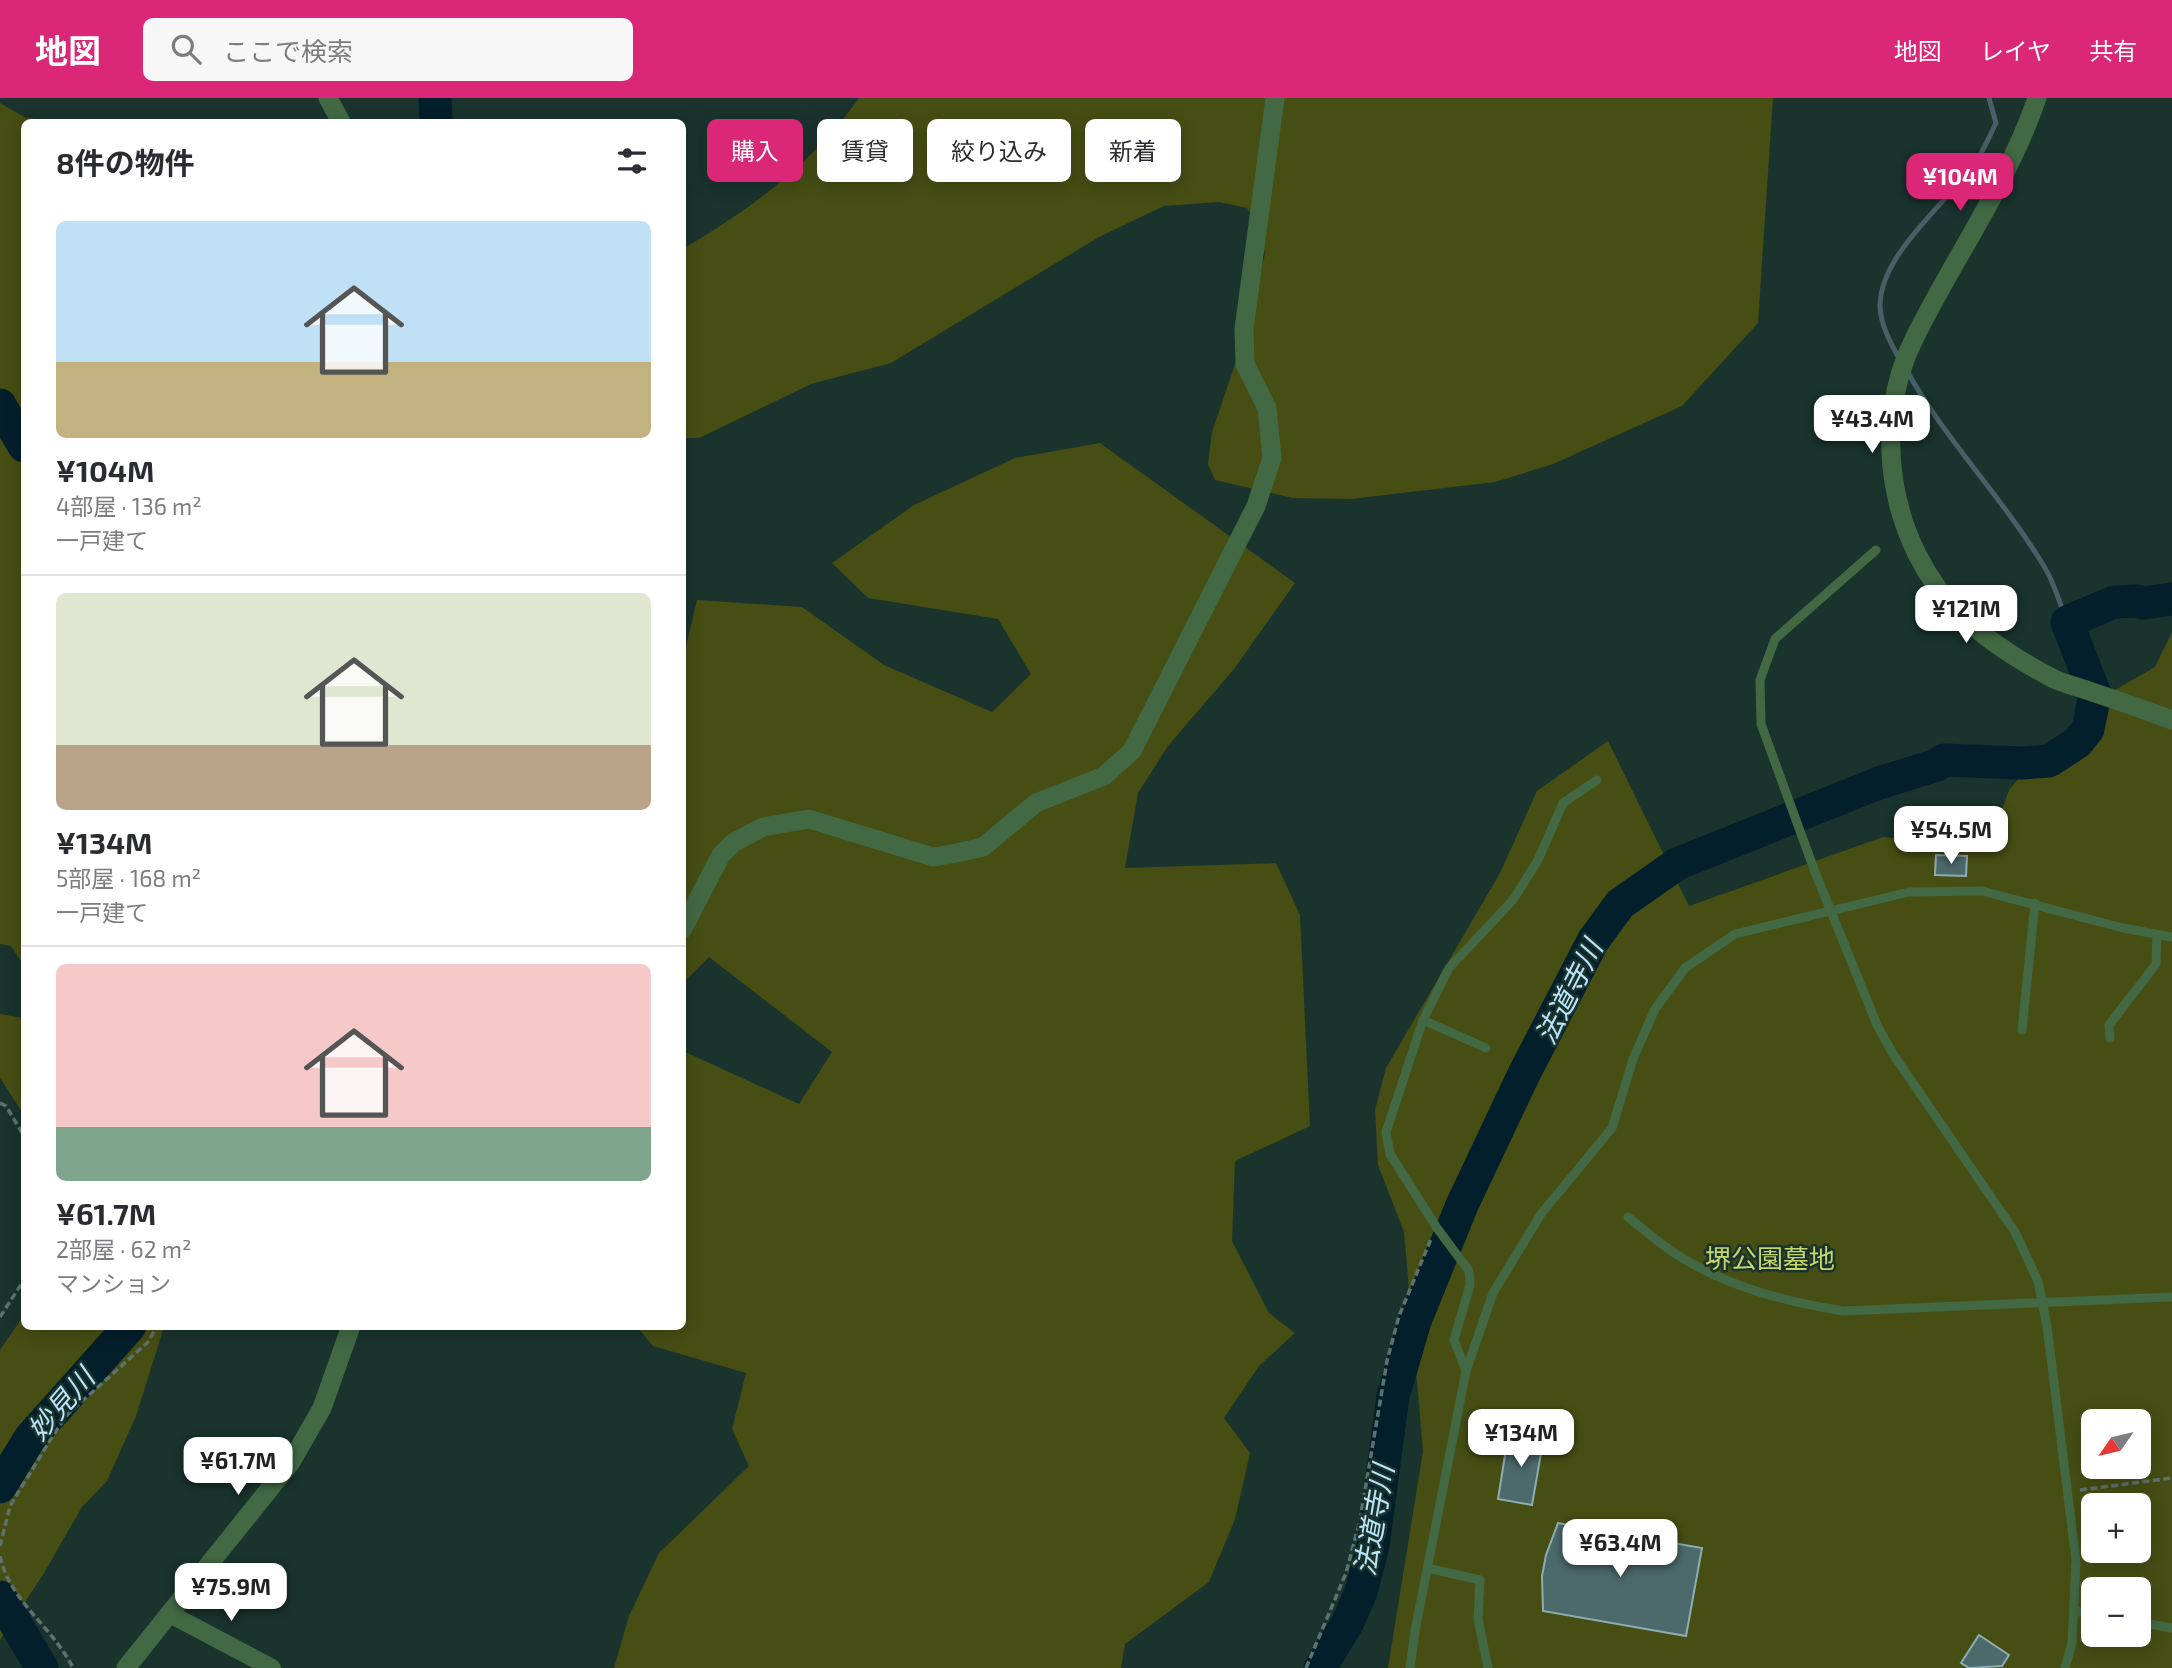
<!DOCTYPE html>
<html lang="ja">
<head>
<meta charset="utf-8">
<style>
  body { margin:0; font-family:"Exo 2","Noto Sans JP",sans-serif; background:#f7f7f7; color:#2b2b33; height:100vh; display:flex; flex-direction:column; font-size:26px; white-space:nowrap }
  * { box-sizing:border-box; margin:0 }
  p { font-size:23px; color:#7c7c81 }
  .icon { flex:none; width:38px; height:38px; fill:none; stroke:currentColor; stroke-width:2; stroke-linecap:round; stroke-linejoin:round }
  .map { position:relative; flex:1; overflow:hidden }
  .sheet { position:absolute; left:21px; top:21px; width:665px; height:1211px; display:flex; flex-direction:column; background:#fff; border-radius:10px; box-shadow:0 4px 18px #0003 }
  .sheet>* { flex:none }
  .hud { position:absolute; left:707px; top:21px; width:665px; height:63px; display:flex; gap:14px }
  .needle { width:46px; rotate:236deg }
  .controls { position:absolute; left:2081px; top:1311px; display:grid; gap:14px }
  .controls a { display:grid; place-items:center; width:70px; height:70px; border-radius:10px; background:#fff; box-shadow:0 4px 18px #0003; font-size:35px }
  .price { position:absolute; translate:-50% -60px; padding:0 16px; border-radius:14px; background:#fff; color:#222; font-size:23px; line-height:46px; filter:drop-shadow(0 2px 4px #0008) }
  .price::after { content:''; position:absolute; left:50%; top:42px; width:21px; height:16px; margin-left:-10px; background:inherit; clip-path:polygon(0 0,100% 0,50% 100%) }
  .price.selected { background:#db2777; color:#fff }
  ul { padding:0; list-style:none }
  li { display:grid; align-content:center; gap:14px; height:371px; padding:0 35px }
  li+li { border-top:2px solid #e1e1e2 }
  li span { display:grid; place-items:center; height:217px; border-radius:10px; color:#555 }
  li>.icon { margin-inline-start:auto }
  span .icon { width:126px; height:126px; fill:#fffc; stroke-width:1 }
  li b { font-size:30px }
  h2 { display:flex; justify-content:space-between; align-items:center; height:84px; padding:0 35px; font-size:30px }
  .pill { padding:0 24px; border-radius:10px; background:#fff; box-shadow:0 4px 18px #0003; font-size:24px; line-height:63px }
  .pill.selected { background:#db2777; color:#fff }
  header { display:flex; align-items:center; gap:42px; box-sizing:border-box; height:98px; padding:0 35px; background:#db2777; color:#fff }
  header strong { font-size:33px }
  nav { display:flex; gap:38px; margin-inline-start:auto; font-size:24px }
  .search { width:490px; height:63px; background:#f7f7f7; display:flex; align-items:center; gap:18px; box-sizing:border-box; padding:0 24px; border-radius:10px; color:#7c7c81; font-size:26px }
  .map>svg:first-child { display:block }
</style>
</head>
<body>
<header>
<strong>地図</strong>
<div class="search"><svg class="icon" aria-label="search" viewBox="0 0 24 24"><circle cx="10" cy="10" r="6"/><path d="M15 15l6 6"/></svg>ここで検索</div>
<nav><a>地図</a><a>レイヤ</a><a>共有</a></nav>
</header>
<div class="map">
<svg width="2172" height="1570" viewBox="0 0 2172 1570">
  <rect width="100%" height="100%" fill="#1a332d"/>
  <g fill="#464e14" fill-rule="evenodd">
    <path d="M859,0h914l-15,225 -76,83 -129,58 -58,18 -144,17 -58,-1 -78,-18 -7,-16 4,-32 29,-85 24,-93 -7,-29 -11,-17 -28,-6 -55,4 -65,31 -208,126 -80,21 -112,54h-16l-1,-189c67,-38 133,-88 177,-151z"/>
    <path d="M0,5l26,15 46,4h-48v844l-13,-20 -11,-2z"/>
    <path d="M1100,345l195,140 -61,86 -66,77 -30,47 -13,75 151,-5 24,52 10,211 -75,35 -3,80 37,72 26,20 -36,33 -35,52 26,35 -15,66 -26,63 -84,62 -4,24h-507l15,-52 30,-63 90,-87 -17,-37 14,-56 -93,-27 -16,-19 45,-1 1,-275 116,53 33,-52 -123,-95 -26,26 -1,-320 15,-63 105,7 82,58 108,47 39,-38 -33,-55 -130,-21 -36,-35 82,-58 101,-47z"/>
    <path d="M2172,534v1036h-784l35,-217 -19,-219 -26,-67 -3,-55 11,-42 114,-195 37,-82 71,-50 81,165 194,-69 121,11 -8,-22 13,-36 22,-26 43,-33 36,-38 45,-26zM2093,1323h45v45h-45zM2093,1407h45v45h-45zM2093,1491h45v45h-45z"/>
    <path d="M0,916l24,4v97l-24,-37z"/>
    <path d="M24,1217v11l140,1 -28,89 -29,65 -25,26 -38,66 -44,67v-290z"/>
  </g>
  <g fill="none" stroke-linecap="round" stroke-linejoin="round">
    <g stroke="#485f67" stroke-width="5">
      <path d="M1900,262c-9,-16 -20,-36 -20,-55 1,-51 64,-99 93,-140 10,-12 16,-28 23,-42l-7,-25"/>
      <path d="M1907,273c39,70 97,128 138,197 10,16 15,37 22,54"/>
    </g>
    <g stroke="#041f2c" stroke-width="33">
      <path d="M435,0l1,24"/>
      <path d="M0,307l24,41"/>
      <path d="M0,1389l30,-49 100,-112"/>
      <path d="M0,1499l42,71"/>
      <path d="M1320,1570l28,-46 13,-30 12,-46 20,-150 22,-75 47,-116 62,-131 69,-133 27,-37 57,-40 202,-81 58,-18 7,-5 78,3 27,-2 29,-19 10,-13 7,-35 -28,-72 47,-20 23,-1 6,2 29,-4"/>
    </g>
  </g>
  <g fill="#4c696c" stroke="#8eadb0" stroke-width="2">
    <path d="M1936,757l31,1 -1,20 -31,-1z"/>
    <path d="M1509,1332l20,9 15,-3 -12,69 -34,-6z"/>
    <path d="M1558,1425l144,25 -16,88 -143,-25 -1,-35 4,-21z"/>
    <path d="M1979,1537l30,20 -7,11 -33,2 -8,-5z"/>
  </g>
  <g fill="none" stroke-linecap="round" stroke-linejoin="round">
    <g stroke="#5d726d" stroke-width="3.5" stroke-dasharray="7 3.5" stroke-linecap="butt">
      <path d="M0,1005l6,3 18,30"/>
      <path d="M0,1219l24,-37"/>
      <path d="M2080,1392l92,-12"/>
      <path d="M0,1448l10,-40 44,-72 14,-20 80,-72 9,-16"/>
      <path d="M0,1458c10,46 53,71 73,112"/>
      <path d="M1306,1570l40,-95 14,-53 27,-159 12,-45 32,-77"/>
    </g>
    <g stroke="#426944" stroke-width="9">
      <path d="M1876,452l-101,89 -15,41 1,44 54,148 62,153 16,29 122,178 23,49 9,45 29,235 -4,82 -7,25"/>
      <path d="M1423,922l63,28"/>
      <path d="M2022,932l13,-127"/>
      <path d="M2110,940l-1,-13 47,-61 1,-30"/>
      <path d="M1628,1119c18,14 36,31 56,42 48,29 104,43 159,52l329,-14"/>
      <path d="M1466,1273l-12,-31 16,-55 -1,-14 -32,-43 -47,-74 -4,-22 37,-112 26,-52 64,-68 25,-40 25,-57 34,-23"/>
      <path d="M1427,1470l53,12 -2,39 10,49"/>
      <path d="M2074,1513l19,3"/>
      <path d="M2138,1524l34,6"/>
      <path d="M1410,1570l5,-37 51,-260 27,-78 48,-79 71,-86 21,-69 22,-50 30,-41 50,-34 174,-42 73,-1 141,37 49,9"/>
    </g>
    <path stroke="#426944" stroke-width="18" d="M170,1516l102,54"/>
    <g stroke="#426944" stroke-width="19">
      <path d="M328,0l13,24"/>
      <path d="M2037,0c-29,85 -83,160 -123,241 -44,88 -24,206 46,275 26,26 60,47 92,64 12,6 27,9 40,14 27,9 53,18 80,28"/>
      <path d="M682,832l39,-75 12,-12 30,-16 46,-8 124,38 24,-4 26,-6 53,-44 68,-27 28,-25 124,-245 16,-48 -5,-50 -22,-44 -1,-35 31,-231"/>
      <path d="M126,1570l165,-206 31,-54 29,-82"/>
    </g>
  </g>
  <g text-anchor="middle" stroke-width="5" stroke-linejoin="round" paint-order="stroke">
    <g font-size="26" fill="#c5d66b" stroke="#1a332d">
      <text x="1770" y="1170">堺公園墓地</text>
    </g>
    <g font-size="28" font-style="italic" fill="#bbe4fb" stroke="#1a332d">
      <text transform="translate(1569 894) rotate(-63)" y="10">法道寺川</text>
      <text transform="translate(61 1306) rotate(-49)" y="10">妙見川</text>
      <text transform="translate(1374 1422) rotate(-80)" y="10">法道寺川</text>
    </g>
  </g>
</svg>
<div class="controls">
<a><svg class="needle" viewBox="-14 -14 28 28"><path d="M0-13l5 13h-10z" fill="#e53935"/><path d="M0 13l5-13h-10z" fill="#7c7c81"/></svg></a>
<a>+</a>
<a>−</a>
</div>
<b class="price selected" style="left:1960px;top:115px">¥104M</b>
<b class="price" style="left:1872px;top:357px">¥43.4M</b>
<b class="price" style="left:1966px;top:547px">¥121M</b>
<b class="price" style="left:1951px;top:768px">¥54.5M</b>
<b class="price" style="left:1521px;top:1371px">¥134M</b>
<b class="price" style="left:238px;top:1399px">¥61.7M</b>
<b class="price" style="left:1620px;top:1481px">¥63.4M</b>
<b class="price" style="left:231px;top:1525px">¥75.9M</b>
<div class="hud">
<a class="pill selected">購入</a>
<a class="pill">賃貸</a>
<a class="pill">絞り込み</a>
<a class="pill">新着</a>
</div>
<section class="sheet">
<h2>8件の物件<svg class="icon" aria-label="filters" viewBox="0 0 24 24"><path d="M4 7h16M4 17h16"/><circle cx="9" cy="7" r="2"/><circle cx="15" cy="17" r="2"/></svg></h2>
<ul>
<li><span style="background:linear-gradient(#bfe0f5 65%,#c2b280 0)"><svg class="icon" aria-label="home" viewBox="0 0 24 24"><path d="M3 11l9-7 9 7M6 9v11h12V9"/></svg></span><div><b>¥104M</b><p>4部屋 · 136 m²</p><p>一戸建て</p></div></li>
<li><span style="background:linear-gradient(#dfe7d0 70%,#b9a48a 0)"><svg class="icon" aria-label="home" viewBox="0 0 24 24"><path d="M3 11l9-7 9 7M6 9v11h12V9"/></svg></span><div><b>¥134M</b><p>5部屋 · 168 m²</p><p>一戸建て</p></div></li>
<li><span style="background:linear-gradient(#f6c9c9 75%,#7fa58c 0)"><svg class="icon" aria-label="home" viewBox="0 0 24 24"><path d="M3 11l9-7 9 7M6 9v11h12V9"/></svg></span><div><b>¥61.7M</b><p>2部屋 · 62 m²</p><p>マンション</p></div></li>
</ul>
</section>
</div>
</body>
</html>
